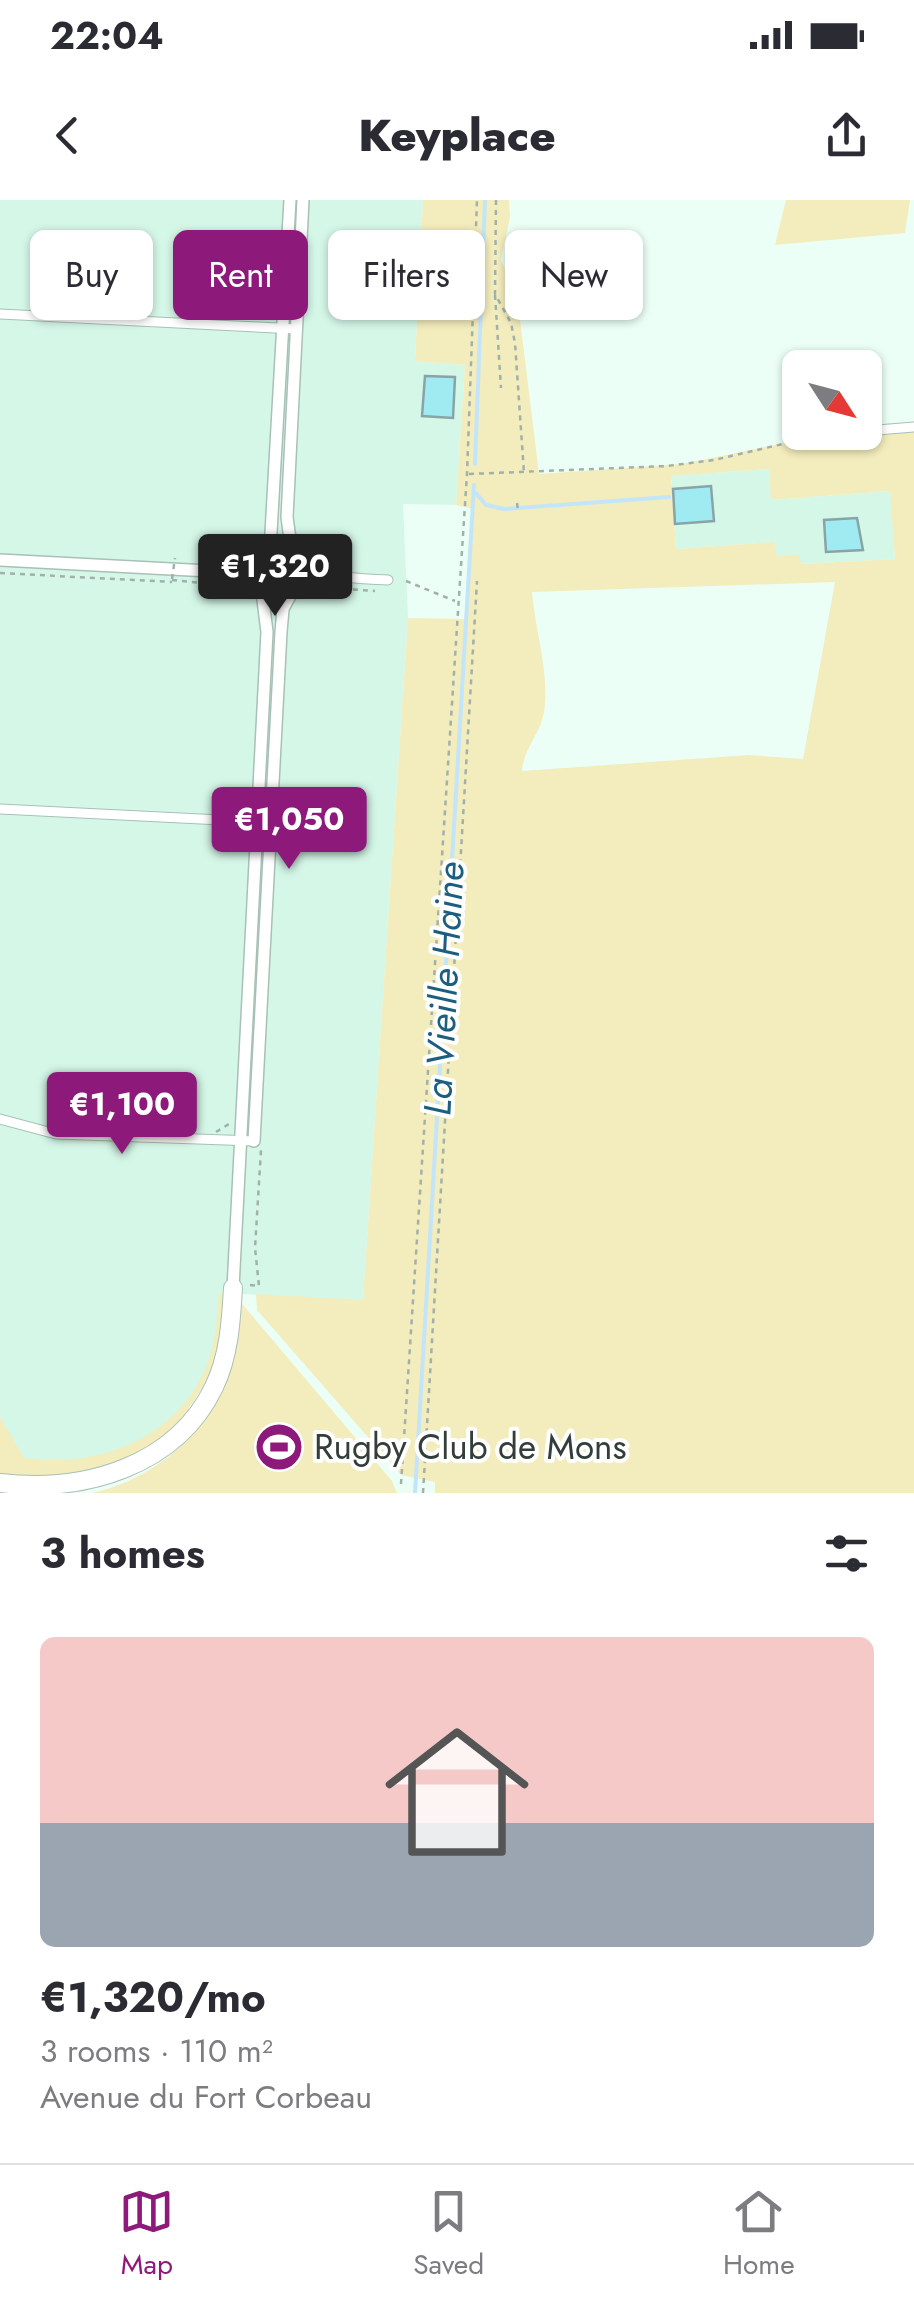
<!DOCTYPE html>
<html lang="en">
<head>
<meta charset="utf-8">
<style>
  body { margin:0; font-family:Jost,sans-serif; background:#f2f2f3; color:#2b2b33; height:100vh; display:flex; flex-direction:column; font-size:38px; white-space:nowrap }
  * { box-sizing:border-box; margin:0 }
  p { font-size:32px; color:#7c7c81 }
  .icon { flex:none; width:55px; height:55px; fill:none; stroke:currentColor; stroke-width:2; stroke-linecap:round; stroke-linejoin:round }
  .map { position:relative; height:1293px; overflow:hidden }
  .panel { display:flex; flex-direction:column; background:#fff; flex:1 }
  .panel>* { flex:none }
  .hud { position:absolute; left:30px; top:30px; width:855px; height:90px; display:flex; gap:20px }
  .needle { width:65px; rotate:126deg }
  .tools { position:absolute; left:782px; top:150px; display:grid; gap:20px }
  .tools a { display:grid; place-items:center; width:100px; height:100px; border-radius:15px; background:#fff; box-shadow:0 2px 8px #0004; font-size:50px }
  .price { position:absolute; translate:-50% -85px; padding:0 22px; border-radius:10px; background:#8d1a7b; color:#fff; font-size:32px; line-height:65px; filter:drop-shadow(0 2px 5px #0008) }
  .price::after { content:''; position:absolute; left:50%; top:60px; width:30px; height:22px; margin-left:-15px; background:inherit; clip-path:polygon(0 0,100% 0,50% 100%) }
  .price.selected { background:#222; color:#fff }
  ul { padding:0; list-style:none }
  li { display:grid; align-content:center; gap:20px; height:530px; padding:0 40px }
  li span { display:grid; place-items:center; height:310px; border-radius:15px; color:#555 }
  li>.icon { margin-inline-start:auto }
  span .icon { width:180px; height:180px; fill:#fffc; stroke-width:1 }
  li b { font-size:42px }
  h2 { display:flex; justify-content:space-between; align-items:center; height:120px; padding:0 40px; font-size:42px }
  .tag { padding:0 35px; border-radius:15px; background:#fff; box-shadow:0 2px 8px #0004; font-size:35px; line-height:90px }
  .tag.selected { background:#8d1a7b; color:#fff }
  .status { display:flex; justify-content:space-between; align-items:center; height:70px; padding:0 50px; background:#fff; direction:ltr }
  .status svg { height:28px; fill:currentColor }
  header { display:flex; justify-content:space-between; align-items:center; height:130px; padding:0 40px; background:#fff; font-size:45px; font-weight:800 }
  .dock { display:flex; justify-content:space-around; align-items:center; height:140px; border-top:2px solid #e1e1e2; background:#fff; font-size:28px; color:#7c7c81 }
  .dock a { display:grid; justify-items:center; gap:5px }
  .dock .selected { color:#8d1a7b }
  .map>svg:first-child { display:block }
</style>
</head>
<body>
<div class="status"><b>22:04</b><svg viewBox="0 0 49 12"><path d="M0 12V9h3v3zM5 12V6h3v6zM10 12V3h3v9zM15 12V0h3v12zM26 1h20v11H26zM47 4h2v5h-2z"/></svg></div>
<header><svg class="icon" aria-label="back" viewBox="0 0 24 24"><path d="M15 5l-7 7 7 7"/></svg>Keyplace<svg class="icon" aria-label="share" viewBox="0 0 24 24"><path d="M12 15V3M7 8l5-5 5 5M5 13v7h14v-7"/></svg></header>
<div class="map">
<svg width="914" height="1293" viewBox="0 0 914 1293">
  <rect width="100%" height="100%" fill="#ebfff6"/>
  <g fill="#d5f7e8">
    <path d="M0,0h423l-8,161 50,4 -9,140 -53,-1 5,114 -45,683 -137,-8 -9,60 -10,28 -67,77 -140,16z"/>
    <path d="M769,269l3,31 119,-9 4,68 -94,5 -25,-8 -2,-14 -98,7 -5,-73z"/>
  </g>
  <g fill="#f3ecbd" fill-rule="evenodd">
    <path d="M423,0h86l1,17 -9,43 16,35 22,179 143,-10 146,-30 86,-7v1066h-479v-11l-34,-7 -144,-165 -1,-16 107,6 45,-682 57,1 8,-110 -17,-4 9,-140 -50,-4zM769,269l2,31 119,-9 5,68 -94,5 -2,-9 -22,1 -3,-14 -98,7 -5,-73zM835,382l-32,177 -54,-4 -227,16c2,-24 18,-36 22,-59 6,-39 -9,-81 -12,-120z"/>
    <path d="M786,0h124l-5,33 -130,12z"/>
    <path d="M219,1093h7l-9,60 -10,28 -35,52 -55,36 -88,12 -29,-7v-57l24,41c75,11 156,-20 184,-96 8,-22 9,-46 11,-69z"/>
    <path d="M238,1099l154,182 5,12h-306c45,-8 102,-45 121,-89 13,-31 17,-71 26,-105z"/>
  </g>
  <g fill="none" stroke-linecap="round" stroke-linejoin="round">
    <g stroke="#c3e5f9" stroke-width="4">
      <path d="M475,264l10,-264"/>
      <path d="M476,293l10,12 18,4 165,-12"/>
      <path d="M415,1293l59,-1008"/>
    </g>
  </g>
  <g fill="#a0ebf1" stroke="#89a4a6" stroke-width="2.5">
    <path d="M425,176l30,1 -2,41 -31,-2z"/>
    <path d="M711,286l3,35 -39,3 -2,-35z"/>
    <path d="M857,318l6,32 -37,2 -2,-32z"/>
  </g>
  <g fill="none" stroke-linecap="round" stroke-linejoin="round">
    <g stroke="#a8c0b6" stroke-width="11">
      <g id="minor">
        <path d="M0,114l296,15"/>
        <path d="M865,231l49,-4"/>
        <path d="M828,234l18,-2"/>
        <path d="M298,359c28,20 56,19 90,21"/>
        <path d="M297,389l33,-11"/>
        <path d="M0,609l263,13"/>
        <path d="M0,919l56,15 198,7"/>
      </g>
    </g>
    <g stroke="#a8c0b6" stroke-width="14">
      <g id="tertiary">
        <path d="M270,350l20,-350"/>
        <path d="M292,354l-5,-37 16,-317"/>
        <path d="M0,360l228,12 48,26 15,-4 11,-20 -4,-15 -21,-10 -49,23"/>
        <path d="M254,941l27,-509 2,-23 8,-15"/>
        <path d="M233,1088l34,-656 -5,-40"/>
      </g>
    </g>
    <g stroke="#a8c0b6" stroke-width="20">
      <path id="motorway" d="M0,1283c85,10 176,-17 214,-96 15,-31 17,-65 19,-99"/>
    </g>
    <g stroke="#a1b1aa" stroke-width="2.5" stroke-dasharray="5 5" stroke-linecap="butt">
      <path d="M496,0l-1,94 16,29 4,20 9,130"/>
      <path d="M495,95l6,93"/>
      <path d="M469,274l198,-8 47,-6 103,-24"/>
      <path d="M517,303l1,7"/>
      <path d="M0,373l172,9"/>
      <path d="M172,380l40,4"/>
      <path d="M406,381l49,20"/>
      <path d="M333,388l42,3"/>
      <path d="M216,932l13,-8"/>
      <path d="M250,1085l9,1 -4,-38 6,-98"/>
      <path d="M401,1284l66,-1010 10,-274"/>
      <path d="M423,1293l54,-912"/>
    </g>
    <use href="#minor" stroke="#fff" stroke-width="9"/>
    <use href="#tertiary" stroke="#fff" stroke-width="11"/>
    <use href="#motorway" stroke="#fff" stroke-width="18"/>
    <path stroke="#a1b1aa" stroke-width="2.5" stroke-dasharray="5 5" stroke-linecap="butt" d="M172,379l3,-21"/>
  </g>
  <defs>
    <g id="stadium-disc" transform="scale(2.5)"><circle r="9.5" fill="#8d1a7b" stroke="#fff"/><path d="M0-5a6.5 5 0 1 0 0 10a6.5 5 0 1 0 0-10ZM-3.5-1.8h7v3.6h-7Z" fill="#fff"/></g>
  </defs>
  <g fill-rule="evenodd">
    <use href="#stadium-disc" x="279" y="1247"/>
  </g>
  <g text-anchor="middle" stroke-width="8" stroke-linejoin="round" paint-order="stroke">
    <g font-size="35" fill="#333d39" stroke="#fff" text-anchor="start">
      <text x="314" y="1259">Rugby Club de Mons</text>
    </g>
    <g font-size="38" font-style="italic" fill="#1c5e7f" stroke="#fff">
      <text transform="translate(444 789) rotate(-87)" y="13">La Vieille Haine</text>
    </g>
  </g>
</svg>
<div class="tools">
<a><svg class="needle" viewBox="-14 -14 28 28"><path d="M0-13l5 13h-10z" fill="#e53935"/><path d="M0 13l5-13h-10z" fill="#7c7c81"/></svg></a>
</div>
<b class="price selected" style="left:275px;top:419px">€1,320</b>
<b class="price" style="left:289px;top:672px">€1,050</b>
<b class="price" style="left:122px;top:957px">€1,100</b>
<div class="hud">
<a class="tag">Buy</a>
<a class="tag selected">Rent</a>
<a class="tag">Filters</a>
<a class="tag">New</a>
</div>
</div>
<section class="panel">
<h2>3 homes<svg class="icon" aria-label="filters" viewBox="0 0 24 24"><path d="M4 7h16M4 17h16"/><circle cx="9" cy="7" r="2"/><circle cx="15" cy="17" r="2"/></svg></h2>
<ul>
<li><span style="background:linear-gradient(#f6c9c9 60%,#9aa5b1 0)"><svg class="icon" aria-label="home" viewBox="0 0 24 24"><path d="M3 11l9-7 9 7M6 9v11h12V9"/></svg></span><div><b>€1,320/mo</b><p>3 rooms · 110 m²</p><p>Avenue du Fort Corbeau</p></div></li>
</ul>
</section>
<nav class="dock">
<a class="selected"><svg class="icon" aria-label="map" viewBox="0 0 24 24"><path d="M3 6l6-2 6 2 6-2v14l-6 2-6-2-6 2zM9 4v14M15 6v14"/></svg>Map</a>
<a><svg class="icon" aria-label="saved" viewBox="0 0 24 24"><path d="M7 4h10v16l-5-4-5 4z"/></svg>Saved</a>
<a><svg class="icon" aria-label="home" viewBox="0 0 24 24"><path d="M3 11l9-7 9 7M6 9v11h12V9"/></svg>Home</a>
</nav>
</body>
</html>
